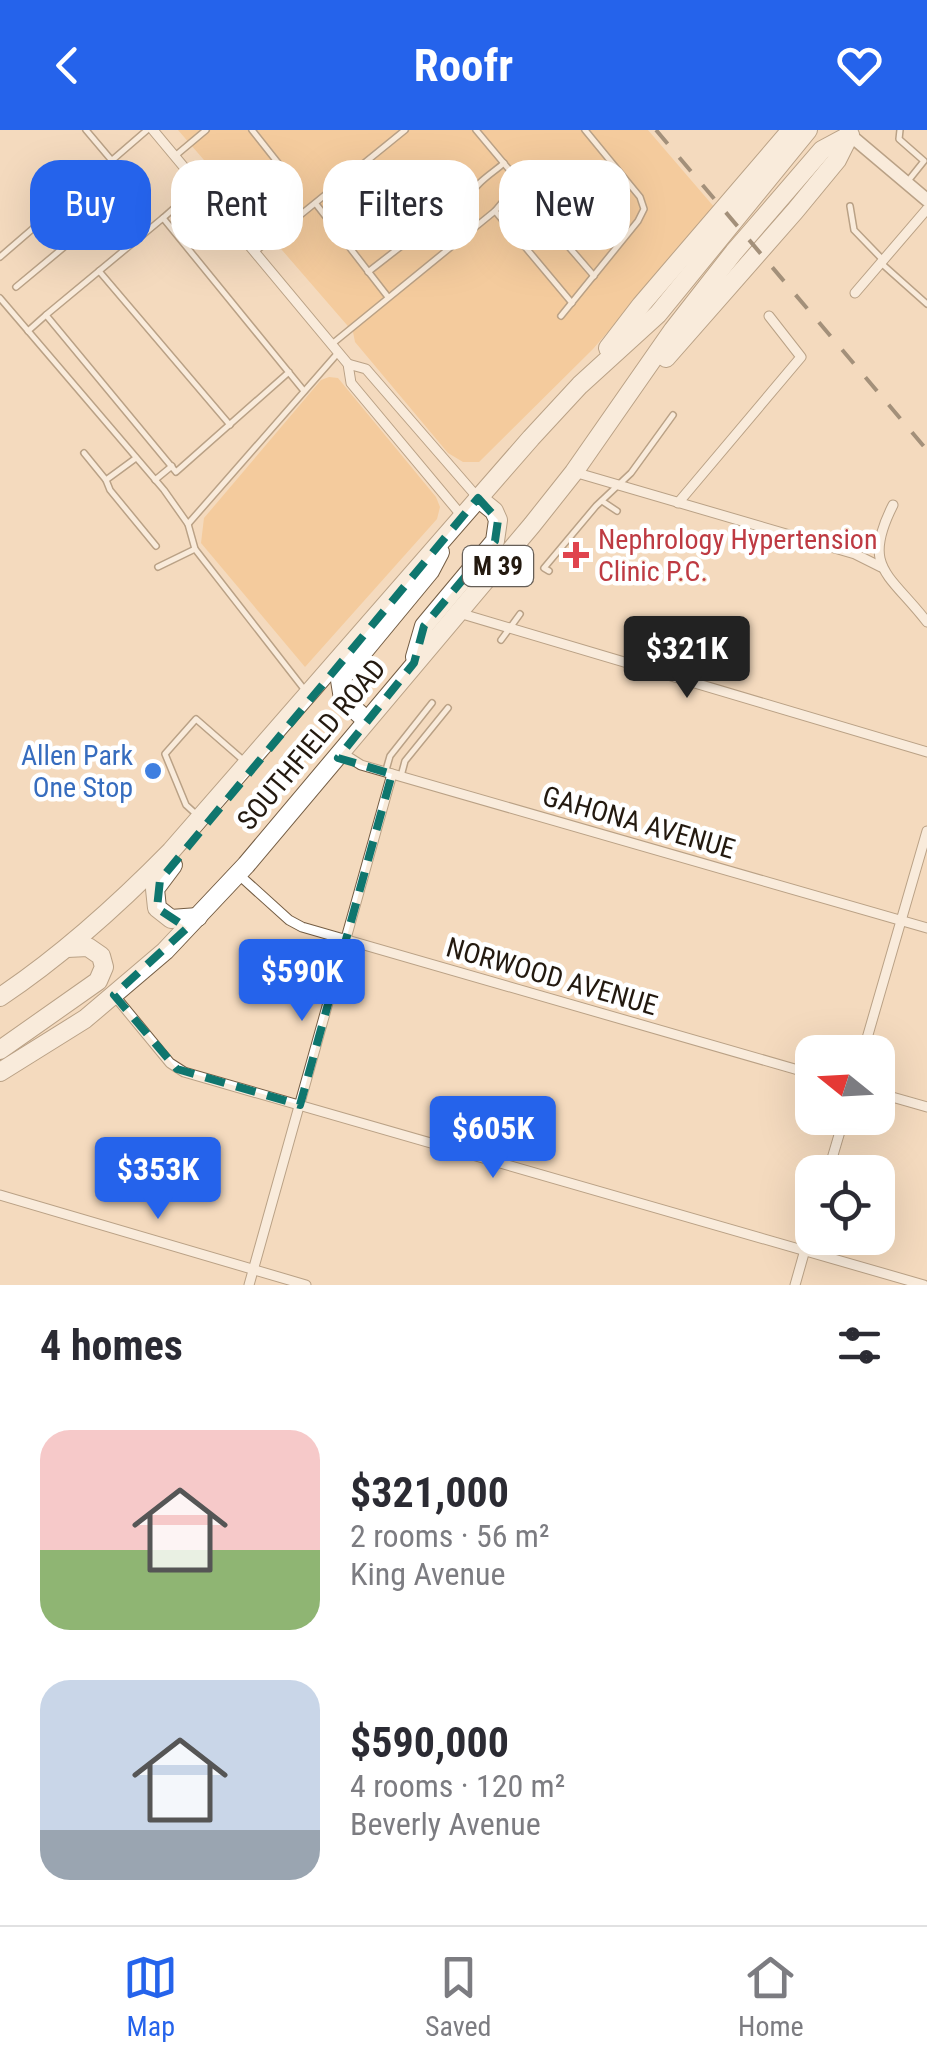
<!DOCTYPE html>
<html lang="en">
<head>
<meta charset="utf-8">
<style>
  body { margin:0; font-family:"Roboto Condensed",sans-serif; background:#f7f7f7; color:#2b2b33; height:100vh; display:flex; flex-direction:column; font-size:38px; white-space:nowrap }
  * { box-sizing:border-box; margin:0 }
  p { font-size:32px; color:#7c7c81 }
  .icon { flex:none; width:55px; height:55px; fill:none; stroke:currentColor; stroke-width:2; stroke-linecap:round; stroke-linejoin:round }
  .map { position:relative; height:1155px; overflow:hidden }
  .details { display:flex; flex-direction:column; background:#fff; flex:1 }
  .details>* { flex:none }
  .top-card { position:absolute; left:30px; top:30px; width:868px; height:90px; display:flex; gap:20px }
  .needle { width:65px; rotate:288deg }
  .fabs { position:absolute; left:795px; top:905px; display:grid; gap:20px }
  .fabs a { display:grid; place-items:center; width:100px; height:100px; border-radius:20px; background:#fff; box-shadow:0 10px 40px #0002; font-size:50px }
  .price { position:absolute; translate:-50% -85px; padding:0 22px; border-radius:10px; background:#2563eb; color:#fff; font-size:32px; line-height:65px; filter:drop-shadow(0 2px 5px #0008) }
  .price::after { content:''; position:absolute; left:50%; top:60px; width:30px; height:22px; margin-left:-15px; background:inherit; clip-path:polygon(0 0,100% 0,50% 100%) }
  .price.selected { background:#222; color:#fff }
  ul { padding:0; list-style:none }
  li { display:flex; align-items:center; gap:30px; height:250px; padding:0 40px }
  li span { display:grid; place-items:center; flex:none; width:280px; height:200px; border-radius:30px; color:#555 }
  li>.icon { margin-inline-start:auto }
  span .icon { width:120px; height:120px; fill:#fffc; stroke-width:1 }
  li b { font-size:42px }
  h2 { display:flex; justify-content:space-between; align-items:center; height:120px; padding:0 40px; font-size:42px }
  .chip { padding:0 35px; border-radius:30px; background:#fff; box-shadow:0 10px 40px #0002; font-size:35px; line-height:90px }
  .chip.selected { background:#2563eb; color:#fff }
  header { display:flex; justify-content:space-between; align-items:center; height:130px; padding:0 40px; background:#2563eb; color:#fff; font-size:45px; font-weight:700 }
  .menu { display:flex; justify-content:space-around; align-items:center; height:140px; border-top:2px solid #e1e1e2; background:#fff; font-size:28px; color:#7c7c81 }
  .menu a { display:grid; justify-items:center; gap:5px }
  .menu .selected { color:#2563eb }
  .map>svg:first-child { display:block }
</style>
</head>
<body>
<header><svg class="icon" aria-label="back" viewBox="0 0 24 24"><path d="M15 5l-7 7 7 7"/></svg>Roofr<svg class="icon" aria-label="heart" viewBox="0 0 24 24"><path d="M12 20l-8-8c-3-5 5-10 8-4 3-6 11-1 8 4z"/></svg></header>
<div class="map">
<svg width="927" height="1155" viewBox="0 0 927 1155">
  <rect width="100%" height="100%" fill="#f4dabe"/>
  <g fill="#f3b875">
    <path d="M178,0h470l67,78 -122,141 -114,113h-16l-15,-9 -93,-111 -2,-10z"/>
    <path d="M329,247l9,1 98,119 4,10 -3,12 -132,148 -104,-124 3,-25 117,-138z"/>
  </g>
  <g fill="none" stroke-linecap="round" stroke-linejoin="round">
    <g stroke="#735c43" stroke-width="8">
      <g id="lane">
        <path d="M252,0l34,43"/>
        <path d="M476,0l36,43 -2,20 7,13 9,7 17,4 51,59"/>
        <path d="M900,0l-1,9 25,22 -16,20"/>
        <path d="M175,26l31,-26"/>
        <path d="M316,74l72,93"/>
        <path d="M850,76l4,24 29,30"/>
        <path d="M495,81l77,92"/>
        <path d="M163,88l35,-31"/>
        <path d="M256,121l149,-121"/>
        <path d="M0,127l147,-127"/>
        <path d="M881,133l46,41"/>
        <path d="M99,141l131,154"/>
        <path d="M368,142l72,-56c20,1 23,-7 32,-23 5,-11 22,-21 32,-30"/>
        <path d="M16,157l119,-99 -49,-58"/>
        <path d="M0,168l164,192 24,34 7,25 109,140"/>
        <path d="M561,186l77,-95 6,-12 -4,-12 -55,-67"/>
        <path d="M28,201l18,-16"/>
        <path d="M332,214l163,-133 15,-18"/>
        <path d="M289,242l-113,100 -130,-157 117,-97 141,173"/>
        <path d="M84,323l22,27 30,-22"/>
        <path d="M106,350l4,10 46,56"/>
        <path d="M155,350l17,-14"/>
        <path d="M602,371l15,10"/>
        <path d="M188,394l149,-170"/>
        <path d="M158,437l37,-18"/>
        <path d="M549,441l-5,-3 52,-62 35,-33 42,-58"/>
        <path d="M501,510l19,-26"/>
        <path d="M386,640l4,-14 42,-53"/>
        <path d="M401,646l4,-15 43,-53"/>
        <path d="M197,685l-11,-10 -21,-51 31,-35 47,41"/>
      </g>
    </g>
    <g stroke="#735c43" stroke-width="11">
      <g id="street">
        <path d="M153,0l195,234 3,19 111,133"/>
        <path d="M855,163l72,-84"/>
        <path d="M348,234l18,5 112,129"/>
        <path d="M574,342l281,82 26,13"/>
        <path d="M678,373l123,-146 -32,-41"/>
        <path d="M893,375c-32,63 -4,68 34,117"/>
        <path d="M459,483l468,139"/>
        <path d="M342,623l19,12 566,163"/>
        <path d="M238,744l51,46 13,7 510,147"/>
        <path d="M114,865l56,68 14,9 740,213"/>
        <path d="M863,922l64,-221"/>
        <path d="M878,963l49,14"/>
        <path d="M828,1042l16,-54"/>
        <path d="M0,1065l306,90"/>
        <path d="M249,1155l143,-511"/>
        <path d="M795,1155l17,-60"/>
      </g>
    </g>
    <g stroke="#735c43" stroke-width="15">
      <path id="secondary" d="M850,5l77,65"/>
    </g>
    <g stroke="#735c43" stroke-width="20">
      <g id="highway">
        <path d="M608,218l33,-43 150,-175"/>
        <path d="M666,228l129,-147 42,-51 12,-24"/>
        <path d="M415,527l9,-31 71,-85 3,-21 -4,-9 -16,-13"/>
        <path d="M366,590l-23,-21 -3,-19 90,-109 10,-19"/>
        <path d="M173,735l-18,24 2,19 14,11 27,-2"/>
        <path d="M0,867c63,-42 118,-92 171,-146l360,-413 49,-53 78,-71 150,-184"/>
        <path d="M0,920l98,-69 6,-14 -3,-11 -13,-9 -21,1"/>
        <path d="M0,942l85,-53 80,-68 81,-86 286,-340 42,-53 99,-142 61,-78 88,-102 28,-15"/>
      </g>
    </g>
    <use href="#lane" stroke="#fff" stroke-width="5"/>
    <use href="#street" stroke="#fff" stroke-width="9"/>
    <use href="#secondary" stroke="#fff" stroke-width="12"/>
    <use href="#highway" stroke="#fff" stroke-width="18"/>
    <path stroke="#423629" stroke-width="4" stroke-dasharray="18 18" stroke-linecap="butt" d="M656,0l271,320"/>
  </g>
  <path d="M0 0H927V1155H0ZM478,368l20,22 -3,21 -71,85 -10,37 -76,95 54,16 -92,331 -123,-36 -63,-74 73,-67 -30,-20 3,-28z" fill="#f4dabe" fill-opacity=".55" fill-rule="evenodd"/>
  <path fill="none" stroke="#0f766e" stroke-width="8" stroke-dasharray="20 12" stroke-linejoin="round" d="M478,368l20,22 -3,21 -71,85 -10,37 -76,95 54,16 -92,331 -123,-36 -63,-74 73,-67 -30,-20 3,-28z"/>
  <path fill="#e0444e" stroke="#fff" stroke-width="4" d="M571 410h10v10h10v10h-10v10h-10v-10h-10v-10h10z"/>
  <circle fill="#3f7fe0" stroke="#fff" stroke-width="4" cx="153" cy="641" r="10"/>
  <g text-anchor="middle" stroke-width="9" stroke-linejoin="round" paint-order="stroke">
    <rect fill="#fff" stroke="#655e57" stroke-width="2.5" x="463" y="416" width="70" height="40" rx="8"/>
    <g font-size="25" font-weight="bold" fill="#23190f">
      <text x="498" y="445">M 39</text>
    </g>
    <g font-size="28" fill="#be3a42" stroke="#fff" text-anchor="start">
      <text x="598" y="419">Nephrology Hypertension<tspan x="598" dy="32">Clinic P.C.</tspan></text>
    </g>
    <g font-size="28" fill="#23190f" stroke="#fff">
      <text transform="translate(311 614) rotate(-50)" y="10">SOUTHFIELD ROAD</text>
      <text transform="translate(639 692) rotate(16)" y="10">GAHONA AVENUE</text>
      <text transform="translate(552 846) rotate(16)" y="10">NORWOOD AVENUE</text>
    </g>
    <g font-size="28" fill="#366cbe" stroke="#fff" text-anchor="end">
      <text x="133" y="635">Allen Park<tspan x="133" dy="32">One Stop</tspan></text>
    </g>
  </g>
</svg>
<div class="fabs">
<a><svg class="needle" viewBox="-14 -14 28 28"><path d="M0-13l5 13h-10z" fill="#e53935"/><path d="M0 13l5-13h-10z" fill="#7c7c81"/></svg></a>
<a><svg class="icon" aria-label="locate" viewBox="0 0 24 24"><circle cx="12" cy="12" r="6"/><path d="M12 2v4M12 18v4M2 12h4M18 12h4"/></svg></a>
</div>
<b class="price selected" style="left:687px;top:571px">$321K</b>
<b class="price" style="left:302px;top:894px">$590K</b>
<b class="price" style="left:493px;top:1051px">$605K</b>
<b class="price" style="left:158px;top:1092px">$353K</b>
<div class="top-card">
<a class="chip selected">Buy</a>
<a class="chip">Rent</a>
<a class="chip">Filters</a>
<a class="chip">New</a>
</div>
</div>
<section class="details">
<h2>4 homes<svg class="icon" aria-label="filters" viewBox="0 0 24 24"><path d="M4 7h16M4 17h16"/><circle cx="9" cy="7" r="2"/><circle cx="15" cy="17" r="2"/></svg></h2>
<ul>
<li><span style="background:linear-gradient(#f6c9c9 60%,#8fb573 0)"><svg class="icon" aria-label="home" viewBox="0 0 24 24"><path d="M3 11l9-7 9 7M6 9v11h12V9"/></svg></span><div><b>$321,000</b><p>2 rooms · 56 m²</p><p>King Avenue</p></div></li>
<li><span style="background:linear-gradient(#c9d6e8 75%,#9aa5b1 0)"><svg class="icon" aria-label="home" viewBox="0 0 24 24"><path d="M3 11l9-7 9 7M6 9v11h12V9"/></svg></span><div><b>$590,000</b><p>4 rooms · 120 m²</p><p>Beverly Avenue</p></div></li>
</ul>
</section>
<nav class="menu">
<a class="selected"><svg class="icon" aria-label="map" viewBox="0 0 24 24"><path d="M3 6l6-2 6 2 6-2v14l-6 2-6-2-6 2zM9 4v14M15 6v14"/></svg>Map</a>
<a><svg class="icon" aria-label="saved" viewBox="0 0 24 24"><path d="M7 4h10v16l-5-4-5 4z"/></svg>Saved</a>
<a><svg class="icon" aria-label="home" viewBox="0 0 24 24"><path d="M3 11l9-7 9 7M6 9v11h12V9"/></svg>Home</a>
</nav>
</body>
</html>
